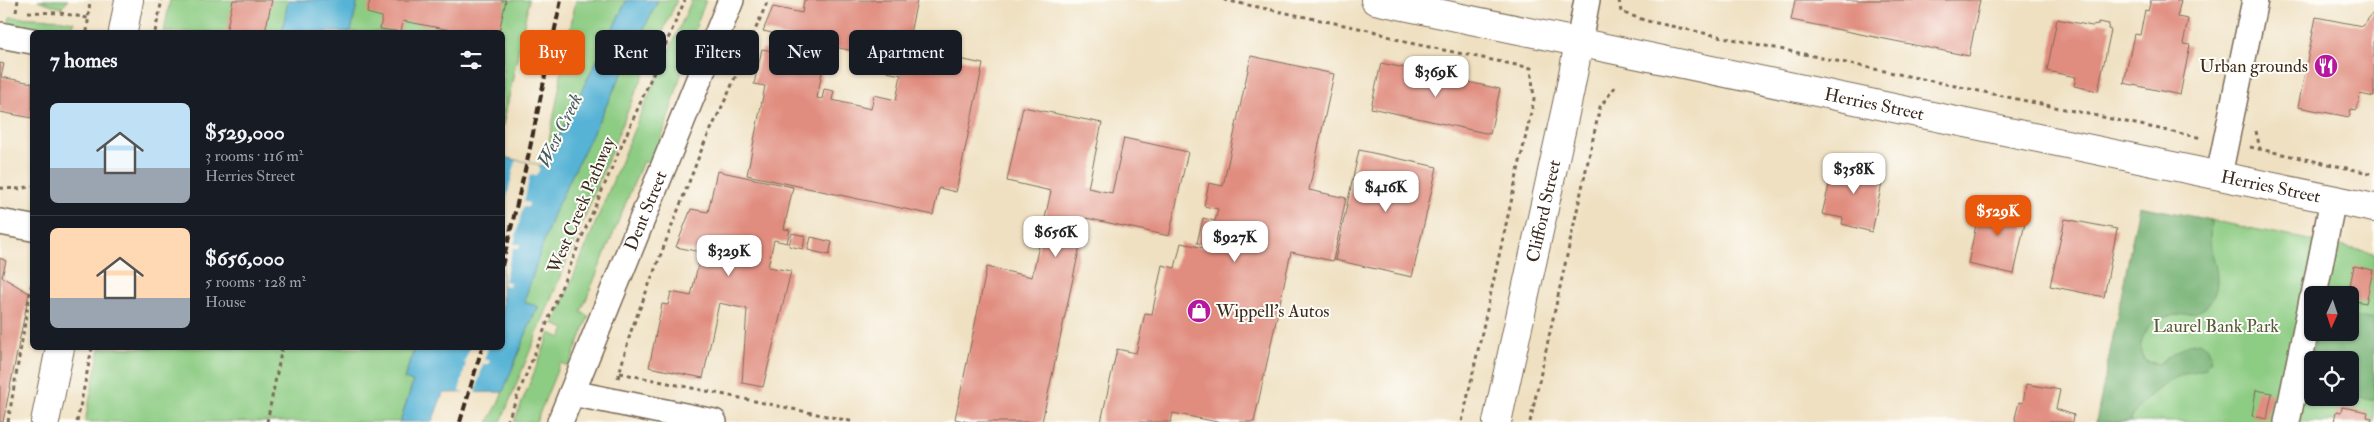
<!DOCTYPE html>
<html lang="en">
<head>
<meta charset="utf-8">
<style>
  body { margin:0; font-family:"IM FELL Double Pica",serif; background:#20242c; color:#f1f3f6; height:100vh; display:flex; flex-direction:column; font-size:19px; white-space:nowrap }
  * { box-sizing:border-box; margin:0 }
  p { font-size:16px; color:#9ea1a6 }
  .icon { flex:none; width:28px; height:28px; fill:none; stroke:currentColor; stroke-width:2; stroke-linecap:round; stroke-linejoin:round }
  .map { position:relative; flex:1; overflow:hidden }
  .sheet { position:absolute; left:30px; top:30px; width:475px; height:320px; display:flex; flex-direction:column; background:#171b24; border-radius:8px; box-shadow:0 1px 4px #0004 }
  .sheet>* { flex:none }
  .banner { position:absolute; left:520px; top:30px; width:475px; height:45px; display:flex; gap:10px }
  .needle { width:32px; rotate:183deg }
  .controls { position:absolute; left:2304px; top:286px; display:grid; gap:10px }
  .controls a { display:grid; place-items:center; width:55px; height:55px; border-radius:8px; background:#171b24; box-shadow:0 1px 4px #0004; font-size:25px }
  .price { position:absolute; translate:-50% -42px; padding:0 11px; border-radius:10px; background:#fff; color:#222; font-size:16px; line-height:32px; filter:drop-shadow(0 1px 2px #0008) }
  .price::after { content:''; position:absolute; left:50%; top:30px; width:15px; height:11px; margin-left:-8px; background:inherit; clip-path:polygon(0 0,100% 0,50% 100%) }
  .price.current { background:#ea580c; color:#fff }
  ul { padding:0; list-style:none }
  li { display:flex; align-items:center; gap:15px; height:125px; padding:0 20px }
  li+li { border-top:1px solid #363941 }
  li span { display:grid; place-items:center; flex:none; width:140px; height:100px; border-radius:8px; color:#555 }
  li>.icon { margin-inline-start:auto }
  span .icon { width:60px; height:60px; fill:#fffc; stroke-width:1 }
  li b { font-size:21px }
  h2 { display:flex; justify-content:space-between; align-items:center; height:60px; padding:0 20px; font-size:21px }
  .chip { padding:0 18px; border-radius:8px; background:#171b24; box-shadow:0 1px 4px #0004; font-size:18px; line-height:45px }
  .chip.current { background:#ea580c; color:#fff }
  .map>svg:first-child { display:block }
</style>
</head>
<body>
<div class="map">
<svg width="2374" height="422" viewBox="0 0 2374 422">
  <rect width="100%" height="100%" fill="#fdfcf7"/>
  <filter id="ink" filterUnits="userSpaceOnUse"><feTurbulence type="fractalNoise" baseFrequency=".02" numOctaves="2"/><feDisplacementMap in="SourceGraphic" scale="10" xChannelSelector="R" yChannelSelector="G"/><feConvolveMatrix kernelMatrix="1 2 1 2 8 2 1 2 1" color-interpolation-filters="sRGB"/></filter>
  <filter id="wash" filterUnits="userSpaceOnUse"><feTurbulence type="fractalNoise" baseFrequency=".0096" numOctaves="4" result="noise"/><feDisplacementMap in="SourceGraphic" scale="20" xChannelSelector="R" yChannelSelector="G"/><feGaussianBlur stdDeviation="1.12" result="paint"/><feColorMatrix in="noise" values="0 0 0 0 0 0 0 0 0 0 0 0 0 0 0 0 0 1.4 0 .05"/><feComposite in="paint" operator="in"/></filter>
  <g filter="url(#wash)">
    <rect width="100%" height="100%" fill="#efe0c1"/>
    <g fill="#8dcc83" stroke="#647b50" fill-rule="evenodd">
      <path d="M38,0h30l-7,8z"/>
      <path d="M170,0h359l-26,126 -1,-94h-338z"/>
      <path d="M576,0h51l-83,166 17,-87h-1z"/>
      <path d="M658,0h19l-49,110 -127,312h-13l9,-16 37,-92 5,-7 -16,-5 30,-88z"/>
      <path d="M692,0h14c-22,54 -33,111 -54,165l-9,-4 -62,151 8,4 -20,50 -9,-3 -24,59h-22l36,-89 11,5 4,-9 -11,-5 86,-209z"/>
      <path d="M10,17l47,2 17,3 -2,10h-34l-30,-6z"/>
      <path d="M2144,207l230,46v169h-278zM2312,295h38v37h-38zM2312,360h38v38h-38z"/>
      <path d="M100,348h315l-11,30 9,4 -13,40h-315z"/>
    </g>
    <g fill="#72b071" stroke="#566d48">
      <path d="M2139,206l72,14c0,6 -1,13 -1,19 1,22 14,37 2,60 -10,20 -36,13 -52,20 -10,4 -22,21 -19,32 0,3 3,7 4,10l14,3 29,-20 12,-2 8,6 4,12 -7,9c-7,2 -16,3 -23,6 -17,6 -47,30 -52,47h-34z"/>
      <path d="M2350,318h24v81h-9l-15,-8v-31h-35c-4,-10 0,-18 3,-27l32,-1z"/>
    </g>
    <g fill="#57b3d5" stroke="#496e7a">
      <path d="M288,0h70l-7,32h-69z"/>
      <path d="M627,0h31l-105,214 -29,88 15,5 -5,7 -31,78 -60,1 -11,29h-32l13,-40 -9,-3 11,-31h87l1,-191 41,9z"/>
    </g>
    <g fill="#efe0c1">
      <path d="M516,160l23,5v6l-3,4h-6l-6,27 5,1 -1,4h-5l-9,37h6l-1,4h-6l-9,33 6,1 -1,4 -6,-1v3l-1,-70 3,-12 -2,-1 3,-4z"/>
      <path d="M470,348h18l-4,12h6l-1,4h-6l-8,31 -16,-3 7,-29h-2z"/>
    </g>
    <g id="blocks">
      <g fill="#e08c7e">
        <path d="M233,0h39l-7,32h-39z"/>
        <path d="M370,0h136l-7,32h-38l-58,-11 -2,11 -21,-3 2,-12 -15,-4z"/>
        <path d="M804,0h113l-10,48 76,16 -27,128 -17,-4 -6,27 -186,-40 18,-89 -11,-2 8,-35 62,13 -7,36 5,1 2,-10 10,2 -2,9 39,9 3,-14 22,5 5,-25 -14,-3 2,-13 -126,-28 10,-24 29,6z"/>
        <path d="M1795,0h185l-11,56 -178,-36z"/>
        <path d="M2151,0h30l-4,17 11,2 -5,25 7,1 -10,50 -56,-12 10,-49 6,1 5,-25 3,1z"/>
        <path d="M2374,12v85l-14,-3 -3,16 -6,-1 -2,8 -51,-10 18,-90 46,9z"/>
        <path d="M2057,19l35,7 6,-1v-3l11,2 -1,5 3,1 -13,61 -24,-5 2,-9 -29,-6z"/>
        <path d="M1251,56l83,18 -25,116 37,8 -13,63 -42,-9 -37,170h-37l-44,-9 -2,9h-70l16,-73 19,4 9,-40 7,1 10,-49 13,3 6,-25 28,6 1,-4 -13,-2 6,-25 12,3 3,-12 -14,-3 5,-23 14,3z"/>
        <path d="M0,63l4,1 -3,13 31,6v35l-32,-6z"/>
        <path d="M1381,63l119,26 -10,45 -119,-26z"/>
        <path d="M1023,107l79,16 -14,65 24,5 12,-55 64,14 -19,84 -83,-18 -44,204h-73l-14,-3 32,-152 45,10 19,-86 -44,-10z"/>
        <path d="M1359,150l78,17 -25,110 -77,-17z"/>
        <path d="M1835,161l49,12 -12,59 -30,-8 1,-6 -21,-4z"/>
        <path d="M717,171l76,16 -9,42 6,1 -3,13 -13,-3 -6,27 23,4 -28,116 -21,-4 5,-74 -28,-6 -16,75 -54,-11 13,-63 6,1 3,-13 20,4 10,-44 -25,-5 15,-38 17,3z"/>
        <path d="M1981,200l47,9 -14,65 -46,-10z"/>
        <path d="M2065,219l52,10 -13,68 -54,-11z"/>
        <path d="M792,233l13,3 -2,13 -14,-3z"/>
        <path d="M811,237l21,5 -3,13 -21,-5z"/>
        <path d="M0,258l6,3 -4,16 27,16 -26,129h-3z"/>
        <path d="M2354,266l19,4 -7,33 -16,-3v-5h-2z"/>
        <path d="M2026,384l34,6 -4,19 18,6 -1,7h-57l-1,-4 4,-16 4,1z"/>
        <path d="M2256,390l16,3 -5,26 -15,-3z"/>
        <path d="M2342,407l26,5 -1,5 5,1 -1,4h-37l2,-11 5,1z"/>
      </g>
    </g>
  </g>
  <g filter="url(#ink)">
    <use href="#blocks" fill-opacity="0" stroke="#7a6a57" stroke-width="1"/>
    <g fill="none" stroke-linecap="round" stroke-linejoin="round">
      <g stroke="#7a6a57" stroke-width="28">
        <g id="minor">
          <path d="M0,35l32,6"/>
          <path d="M1579,42l8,-42"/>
          <path d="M2219,175l36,-175"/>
          <path d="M0,222l32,6"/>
          <path d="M2314,295l19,-96"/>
          <path d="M572,393l142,29"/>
          <path id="s1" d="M560,422l171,-422"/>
          <path d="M2287,422l25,-122"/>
        </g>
      </g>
      <g stroke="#7a6a57" stroke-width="30">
        <g id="major">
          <path id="s2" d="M1375,0l999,208"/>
          <path d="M123,32l6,-32"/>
          <path d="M45,422l15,-74"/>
          <path id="s3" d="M1497,422l73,-332 9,-48"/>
        </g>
      </g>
      <g stroke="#7a6a57" stroke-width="3" stroke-dasharray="4 4" stroke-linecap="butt">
        <path d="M1224,0l149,31 32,11 126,26 3,31 -72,323"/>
        <path d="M1619,0l2,12 26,9 555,117"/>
        <path d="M16,12l2,-12"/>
        <path d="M28,12l32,1 28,5"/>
        <path d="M87,32l3,-32"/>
        <path d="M155,32l7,-32"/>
        <path d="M2256,131l4,18"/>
        <path d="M2250,147l124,27"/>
        <path d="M0,188l20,1 12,-3"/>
        <path d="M620,373l235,49"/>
        <path d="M618,378l13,-47 72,-185 25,-52 40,-94"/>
        <path d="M8,422l24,-140"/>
        <path d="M77,422l15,-74"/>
        <path d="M267,422l15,-74"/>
        <path d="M507,422l74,-183 104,-239"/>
        <path d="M1530,422l70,-315 15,-20"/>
      </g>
      <use href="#minor" stroke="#fff" stroke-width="25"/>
      <use href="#major" stroke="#fff" stroke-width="28"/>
      <g stroke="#3b2a1e" stroke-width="4" stroke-dasharray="8 4" stroke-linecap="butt">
        <path d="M502,266l25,-104 34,-162"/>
        <path d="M460,422l22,-74"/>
      </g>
    </g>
  </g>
  <defs>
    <g id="restaurant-disc" transform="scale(1.25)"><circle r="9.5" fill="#b5179e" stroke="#fdfcf7"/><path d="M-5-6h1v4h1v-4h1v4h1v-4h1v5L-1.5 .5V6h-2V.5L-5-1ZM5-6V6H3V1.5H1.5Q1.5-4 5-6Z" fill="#fff"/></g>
    <g id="shop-disc" transform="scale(1.25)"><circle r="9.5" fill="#b5179e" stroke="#fdfcf7"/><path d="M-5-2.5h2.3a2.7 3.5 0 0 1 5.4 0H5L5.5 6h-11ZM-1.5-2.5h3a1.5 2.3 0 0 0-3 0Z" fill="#fff"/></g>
  </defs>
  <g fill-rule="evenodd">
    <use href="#restaurant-disc" x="2326" y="66"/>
    <use href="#shop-disc" x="1199" y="311"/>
  </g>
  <g text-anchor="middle" stroke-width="4" stroke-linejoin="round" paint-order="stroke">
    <g font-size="18" fill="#3b2a1e" stroke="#fdfcf7" text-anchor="end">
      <text x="2308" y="72">Urban grounds</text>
      <text x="1216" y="317" text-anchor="start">Wippell's Autos</text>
    </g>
    <g font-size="18" fill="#3b2a1e" stroke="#fdfcf7">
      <text dy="6" stroke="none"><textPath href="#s2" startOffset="510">Herries Street</textPath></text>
      <text dy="6" stroke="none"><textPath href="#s2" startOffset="915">Herries Street</textPath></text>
      <text transform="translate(581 205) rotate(-67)" y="6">West Creek Pathway</text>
      <text dy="6" stroke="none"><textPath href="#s1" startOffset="228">Dent Street</textPath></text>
      <text dy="6" stroke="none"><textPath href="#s3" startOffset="216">Clifford Street</textPath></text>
    </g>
    <g font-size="18" fill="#545b3c" stroke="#fdfcf7">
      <text x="2216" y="332">Laurel Bank Park</text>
    </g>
    <g font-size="19" font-style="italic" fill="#455a5e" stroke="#fdfcf7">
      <text transform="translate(559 130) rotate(-64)" y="7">West Creek</text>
    </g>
  </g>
</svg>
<div class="controls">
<a><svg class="needle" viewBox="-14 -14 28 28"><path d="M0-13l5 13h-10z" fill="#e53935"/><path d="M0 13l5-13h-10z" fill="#9ea1a6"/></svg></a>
<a><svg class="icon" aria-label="locate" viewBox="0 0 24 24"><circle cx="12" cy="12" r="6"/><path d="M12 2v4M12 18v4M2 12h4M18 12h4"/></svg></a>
</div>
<b class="price" style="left:1436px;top:98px">$369K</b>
<b class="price" style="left:1854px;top:195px">$358K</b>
<b class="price" style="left:1386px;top:213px">$416K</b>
<b class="price current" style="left:1998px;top:237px">$529K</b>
<b class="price" style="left:1056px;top:258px">$656K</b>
<b class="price" style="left:1235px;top:263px">$927K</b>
<b class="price" style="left:729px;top:277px">$329K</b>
<div class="banner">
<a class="chip current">Buy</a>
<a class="chip">Rent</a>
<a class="chip">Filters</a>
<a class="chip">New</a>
<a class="chip">Apartment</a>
</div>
<section class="sheet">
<h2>7 homes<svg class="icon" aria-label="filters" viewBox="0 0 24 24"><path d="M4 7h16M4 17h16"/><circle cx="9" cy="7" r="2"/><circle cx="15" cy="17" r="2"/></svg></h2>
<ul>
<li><span style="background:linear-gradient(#bfe0f5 65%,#9aa5b1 0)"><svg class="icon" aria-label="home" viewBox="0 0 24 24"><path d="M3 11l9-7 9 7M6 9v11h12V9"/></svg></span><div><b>$529,000</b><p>3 rooms · 116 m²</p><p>Herries Street</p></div></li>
<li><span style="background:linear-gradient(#ffd9b3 70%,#9aa5b1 0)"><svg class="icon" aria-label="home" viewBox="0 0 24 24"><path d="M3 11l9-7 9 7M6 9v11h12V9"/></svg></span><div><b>$656,000</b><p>5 rooms · 128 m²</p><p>House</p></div></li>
</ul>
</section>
</div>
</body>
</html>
